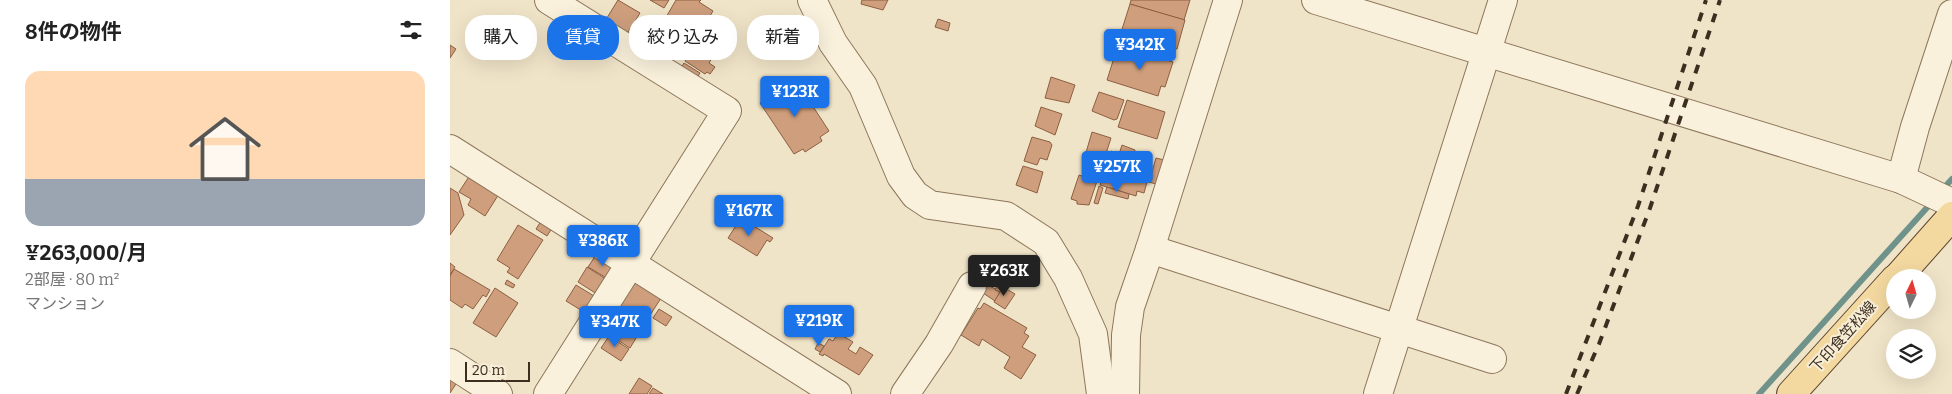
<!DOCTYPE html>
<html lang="ja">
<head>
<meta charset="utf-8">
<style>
  body { margin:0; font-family:Bitter,"Noto Sans JP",serif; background:#f2f2f2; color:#222; height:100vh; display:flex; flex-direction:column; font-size:19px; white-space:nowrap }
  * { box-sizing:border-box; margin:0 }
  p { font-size:16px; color:#767676 }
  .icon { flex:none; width:28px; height:28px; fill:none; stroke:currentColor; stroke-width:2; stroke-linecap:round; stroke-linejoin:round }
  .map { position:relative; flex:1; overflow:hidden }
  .panel { display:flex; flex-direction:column; background:#fff; width:450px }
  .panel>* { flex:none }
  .top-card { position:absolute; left:15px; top:15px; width:475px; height:45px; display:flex; gap:10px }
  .needle { width:32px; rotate:5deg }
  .controls { position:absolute; left:1436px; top:269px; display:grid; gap:10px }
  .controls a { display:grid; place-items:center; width:50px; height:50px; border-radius:50%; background:#fff; box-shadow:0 5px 20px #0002; font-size:25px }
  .scale { position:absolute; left:15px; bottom:12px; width:65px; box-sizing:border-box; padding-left:5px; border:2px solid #3d2e20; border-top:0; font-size:14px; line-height:18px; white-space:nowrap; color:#3d2e20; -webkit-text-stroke:4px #f7eed8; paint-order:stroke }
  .price { position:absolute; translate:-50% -42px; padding:0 11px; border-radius:5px; background:#1a73e8; color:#fff; font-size:16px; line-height:32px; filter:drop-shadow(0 1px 2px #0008) }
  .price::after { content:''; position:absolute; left:50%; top:30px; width:15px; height:11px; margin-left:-8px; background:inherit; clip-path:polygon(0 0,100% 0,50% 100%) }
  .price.selected { background:#222; color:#fff }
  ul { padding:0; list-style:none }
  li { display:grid; align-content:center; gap:10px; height:265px; padding:0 25px }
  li+li { border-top:1px solid #e0e0e0 }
  li span { display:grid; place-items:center; height:155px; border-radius:15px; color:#555 }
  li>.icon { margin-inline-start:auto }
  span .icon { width:90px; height:90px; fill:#fffc; stroke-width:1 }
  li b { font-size:21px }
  h2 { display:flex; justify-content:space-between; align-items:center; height:60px; padding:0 25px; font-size:21px }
  .pill { padding:0 18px; border-radius:20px; background:#fff; box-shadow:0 5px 20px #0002; font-size:18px; line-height:45px }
  .pill.selected { background:#1a73e8; color:#fff }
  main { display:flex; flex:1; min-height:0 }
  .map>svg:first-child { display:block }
</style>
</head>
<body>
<main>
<section class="panel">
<h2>8件の物件<svg class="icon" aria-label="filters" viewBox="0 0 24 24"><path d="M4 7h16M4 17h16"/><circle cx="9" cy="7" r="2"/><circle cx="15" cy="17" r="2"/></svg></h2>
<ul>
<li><span style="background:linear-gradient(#ffd9b3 70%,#9aa5b1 0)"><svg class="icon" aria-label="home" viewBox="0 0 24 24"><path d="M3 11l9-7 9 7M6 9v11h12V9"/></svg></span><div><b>¥263,000/月</b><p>2部屋 · 80 m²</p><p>マンション</p></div></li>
</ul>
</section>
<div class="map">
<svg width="1502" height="394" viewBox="0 0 1502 394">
  <rect width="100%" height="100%" fill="#f0e4c8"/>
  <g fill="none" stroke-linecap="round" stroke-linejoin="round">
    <g stroke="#6f938a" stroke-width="6">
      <path d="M1491,191l11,-12"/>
      <path d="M1309,394l174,-193"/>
    </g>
  </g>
  <g fill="#cf9f7d" stroke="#8d5f41">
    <path d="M168,0l22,13 -13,21 -22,-13z"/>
    <path d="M200,0h19l-5,8z"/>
    <path d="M226,0h25l-2,2 14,9 -18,30 -19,-11 2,-3 -13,-8z"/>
    <path d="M412,0h26l-5,10 -22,-6z"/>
    <path d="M681,0h59l-6,20 -54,-16z"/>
    <path d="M680,4l55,16 -8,29h-4l-2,9 -53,-16z"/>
    <path d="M488,19l12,4 -2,8 -13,-4z"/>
    <path d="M207,27l5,3 -3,6 11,7 -10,16 -16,-10z"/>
    <path d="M257,27l8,5 -4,8 3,2 -5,7 6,4 -6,10 6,4 -5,7 -3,-2 -2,2 -20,-13z"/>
    <path d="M0,45l6,4 -6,9z"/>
    <path d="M668,45l55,17 -8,25 -4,-1 -3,10 -51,-16z"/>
    <path d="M234,63l16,10 -5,8 -16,-10z"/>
    <path d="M601,77l24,8 -6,18 -24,-5z"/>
    <path d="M345,79l34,52 -9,6 2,4 -17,11 -2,-3 -9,5 -34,-51z"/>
    <path d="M649,92l25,8 -7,19 -3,1 -22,-9z"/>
    <path d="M677,100l38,12 -8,27 -39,-12z"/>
    <path d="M591,107l21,7 -7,21 -20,-9z"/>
    <path d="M642,132l19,6 -8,25 -15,-3 1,-2 -4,-2z"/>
    <path d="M582,137l18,5 2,3 -5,15 -7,-2 -3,7 -13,-4z"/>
    <path d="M672,145l13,5 -2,8 17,5 -6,18 3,1 -3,11 -7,-2 -1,5 -36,-11 11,-34 8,3z"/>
    <path d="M706,158l8,2 -8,24 -7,-2z"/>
    <path d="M573,166l20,6 -6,21 -21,-8z"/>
    <path d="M20,175l29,19 -14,22 -17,-11 3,-6 -12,-7z"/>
    <path d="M629,175l18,6 -8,24 -12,-1v-3l-6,-2z"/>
    <path d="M649,186l4,2 -5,16 -4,-1z"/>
    <path d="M657,187l22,7 -1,5 -23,-6z"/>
    <path d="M0,188l8,5 6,22 -14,20z"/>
    <path d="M93,218l11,7 -7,11 -11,-7z"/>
    <path d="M291,218l32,20 -3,4 -3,-2 -10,16 -29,-18z"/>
    <path d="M68,225l25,15 -25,39 -11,-7 3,-4 -13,-8z"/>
    <path d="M146,255l21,13 -7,12 -22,-13z"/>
    <path d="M0,263l5,4 -5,8z"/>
    <path d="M137,267l22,14 -9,15 -22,-14z"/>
    <path d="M4,269l36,21 -4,7 -3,-2 -10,14 -8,-5 -3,4 -12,-8v-24z"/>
    <path d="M186,278l27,17 -18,28 -26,-17z"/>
    <path d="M57,280l8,5 -2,3 -8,-4z"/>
    <path d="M535,283l15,9 -5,9 -15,-10z"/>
    <path d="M548,284l17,10 -10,15 -11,-7 6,-10 -5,-2z"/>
    <path d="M126,285l23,14 -10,16 -23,-14z"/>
    <path d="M45,288l23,15 -22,34 -23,-14z"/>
    <path d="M534,303l43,25 -3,5 5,3 -7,11 14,8 -15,24 -17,-11 6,-11 -28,-18 -3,7 -18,-11 17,-27 2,1z"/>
    <path d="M209,309l13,8 -6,9 -13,-8z"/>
    <path d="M166,314l25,16 -11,18 -29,-19 8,-12 4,3z"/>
    <path d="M388,333l15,9 -5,7 8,5 4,-7 13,8 -14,20 -35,-21 -1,2 -4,-2 10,-15 4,2z"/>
    <path d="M159,336l20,13 -8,12 -20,-13z"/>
    <path d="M368,343l6,3 -4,6 -5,-3z"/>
    <path d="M0,376l8,5 -8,12z"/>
    <path d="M189,378l13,8 -5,8h-18z"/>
    <path d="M203,388l10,6h-14z"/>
  </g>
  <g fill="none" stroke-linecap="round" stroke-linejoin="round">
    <g stroke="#8d765c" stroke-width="30">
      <g id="minor">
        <path d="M362,0l21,43 30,43 38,90 14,19 15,10 76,11 40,26 22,36 25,56 8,60"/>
        <path d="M778,0l-78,249 342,110"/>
        <path d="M866,0l585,179 51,24"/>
        <path d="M0,149l387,245"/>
        <path d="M1451,179l14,-52 37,-113"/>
        <path d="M0,363l48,31"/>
        <path d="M98,394l179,-283 -178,-111"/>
        <path d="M455,394l34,-50 33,-58"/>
        <path d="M675,394l1,-59 4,-28 20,-58"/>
        <path d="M928,394l125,-394"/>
      </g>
    </g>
    <g stroke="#5b4430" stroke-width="30">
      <g id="major">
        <path d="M1447,278l55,-62"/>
        <path d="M1341,394l104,-115"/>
      </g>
    </g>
    <use href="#minor" stroke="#faf1dc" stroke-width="28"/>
    <use href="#major" stroke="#f3d9a0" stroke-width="28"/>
    <g stroke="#3d2e20" stroke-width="4" stroke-dasharray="9 9" stroke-linecap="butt">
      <path d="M1116,394l72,-188 68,-206"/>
      <path d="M1127,394l22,-50 51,-136 70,-208"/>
    </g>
  </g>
  <g text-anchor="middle" stroke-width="4" stroke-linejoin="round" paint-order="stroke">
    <g font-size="15" fill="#3d2e20" stroke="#f7eed8">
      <text transform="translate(1393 337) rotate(-48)" y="5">下印食笠松線</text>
    </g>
  </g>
</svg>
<div class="controls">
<a><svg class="needle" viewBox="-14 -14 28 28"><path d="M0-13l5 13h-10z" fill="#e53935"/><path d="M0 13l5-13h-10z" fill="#767676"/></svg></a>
<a><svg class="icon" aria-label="layers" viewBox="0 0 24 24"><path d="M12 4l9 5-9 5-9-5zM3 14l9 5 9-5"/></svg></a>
</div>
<div class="scale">20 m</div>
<b class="price" style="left:690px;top:71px">¥342K</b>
<b class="price" style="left:345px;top:118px">¥123K</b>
<b class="price" style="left:667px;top:193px">¥257K</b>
<b class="price" style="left:299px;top:237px">¥167K</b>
<b class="price" style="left:153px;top:267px">¥386K</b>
<b class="price selected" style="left:554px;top:297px">¥263K</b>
<b class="price" style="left:369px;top:347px">¥219K</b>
<b class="price" style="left:165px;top:348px">¥347K</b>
<div class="top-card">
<a class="pill">購入</a>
<a class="pill selected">賃貸</a>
<a class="pill">絞り込み</a>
<a class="pill">新着</a>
</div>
</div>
</main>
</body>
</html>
